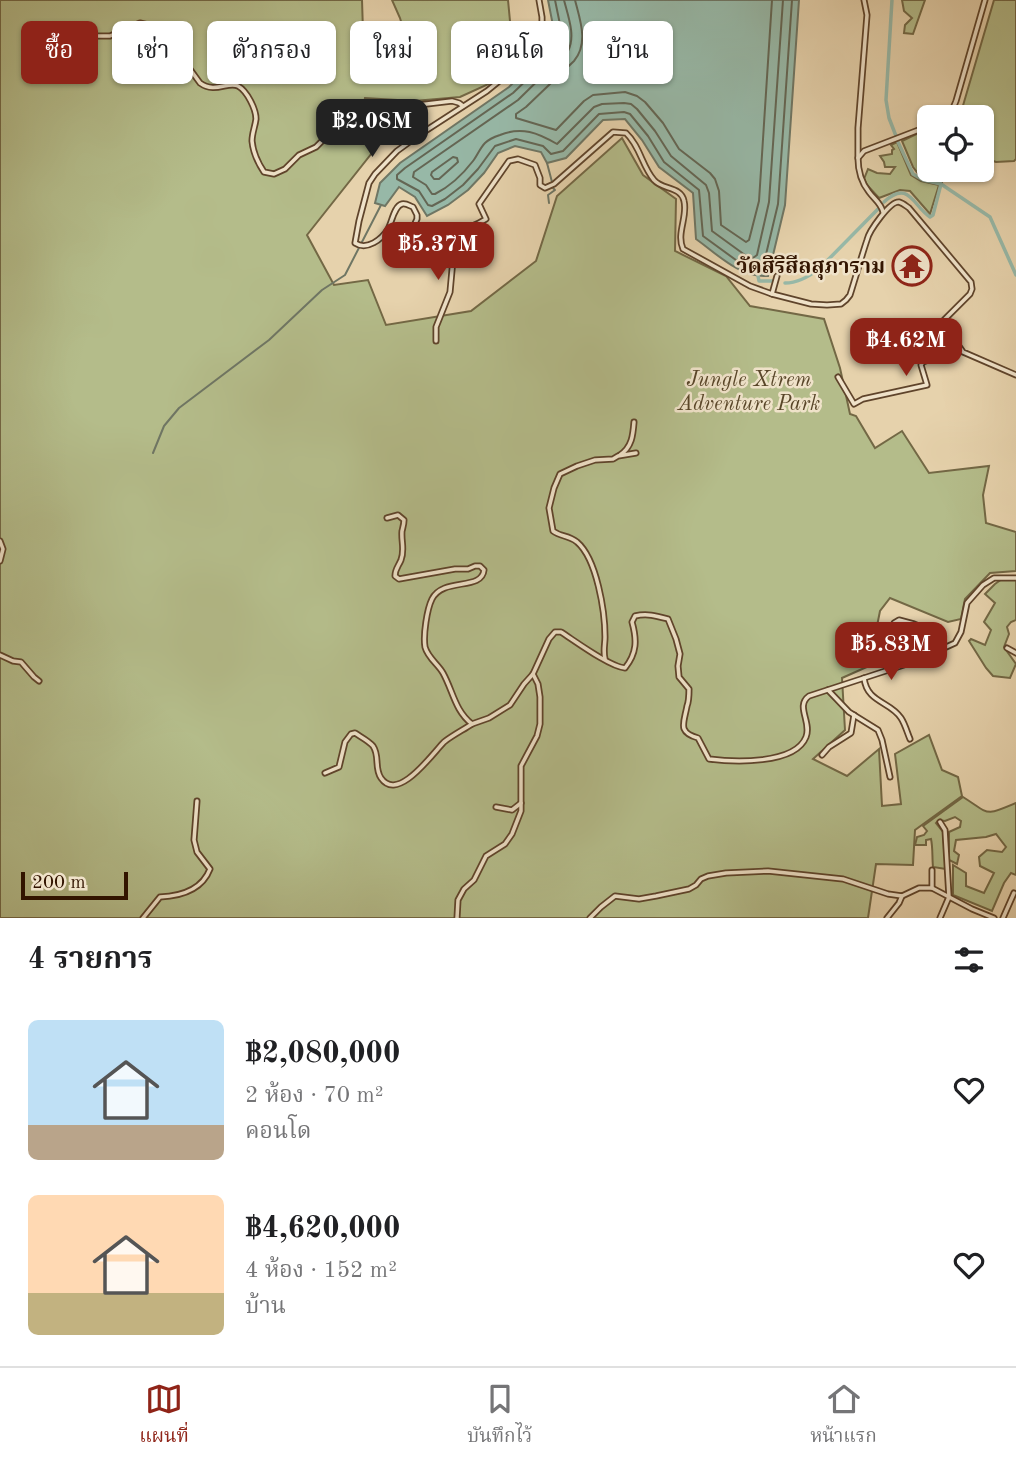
<!DOCTYPE html>
<html lang="th">
<head>
<meta charset="utf-8">
<style>
  body { margin:0; font-family:"Old Standard TT","Noto Serif Thai",serif; background:#f6f6f6; color:#202124; height:100vh; display:flex; flex-direction:column; font-size:26px; white-space:nowrap }
  * { box-sizing:border-box; margin:0 }
  p { font-size:23px; color:#757577 }
  .icon { flex:none; width:38px; height:38px; fill:none; stroke:currentColor; stroke-width:2; stroke-linecap:round; stroke-linejoin:round }
  .map { position:relative; height:918px; overflow:hidden }
  .sheet { display:flex; flex-direction:column; background:#fff; flex:1 }
  .sheet>* { flex:none }
  .guide { position:absolute; left:21px; top:21px; width:975px; height:63px; display:flex; gap:14px }
  .controls { position:absolute; left:917px; top:105px; display:grid; gap:14px }
  .controls a { display:grid; place-items:center; width:77px; height:77px; border-radius:10px; background:#fff; box-shadow:0 2px 5px #0004; font-size:35px }
  .scale { position:absolute; left:21px; bottom:18px; width:107px; box-sizing:border-box; padding-left:7px; border:4px solid #321400; border-top:0; font-size:19px; line-height:24px; white-space:nowrap; color:#321400; -webkit-text-stroke:5px #efe2c9; paint-order:stroke }
  .price { position:absolute; translate:-50% -60px; padding:0 16px; border-radius:14px; background:#8f2418; color:#fff; font-size:23px; line-height:46px; filter:drop-shadow(0 2px 4px #0008) }
  .price::after { content:''; position:absolute; left:50%; top:42px; width:21px; height:16px; margin-left:-10px; background:inherit; clip-path:polygon(0 0,100% 0,50% 100%) }
  .price.on { background:#222; color:#fff }
  ul { padding:0; list-style:none }
  li { display:flex; align-items:center; gap:21px; height:175px; padding:0 28px }
  li span { display:grid; place-items:center; flex:none; width:196px; height:140px; border-radius:10px; color:#555 }
  li>.icon { margin-inline-start:auto }
  span .icon { width:84px; height:84px; fill:#fffc; stroke-width:1 }
  li b { font-size:30px }
  h2 { display:flex; justify-content:space-between; align-items:center; height:84px; padding:0 28px; font-size:30px }
  .pill { padding:0 24px; border-radius:10px; background:#fff; box-shadow:0 2px 5px #0004; font-size:24px; line-height:63px }
  .pill.on { background:#8f2418; color:#fff }
  .tabs { display:flex; justify-content:space-around; align-items:center; height:98px; border-top:2px solid #e0e0e0; background:#fff; font-size:19px; color:#757577 }
  .tabs a { display:grid; justify-items:center; gap:4px }
  .tabs .on { color:#8f2418 }
  .map>svg:first-child { display:block }
</style>
</head>
<body>
<div class="map">
<svg width="1016" height="918" viewBox="0 0 1016 918">
  <rect width="100%" height="100%" fill="#e6d2ac"/>
  <filter id="stains"><feTurbulence type="fractalNoise" baseFrequency=".00286" numOctaves="4"/><feColorMatrix values="0 0 0 0 .2 0 0 0 0 .09 0 0 0 0 .02 0 0 0 .5 -.17"/></filter>
  <radialGradient id="worn" r=".72"><stop offset=".6" stop-color="#630" stop-opacity="0"/><stop offset="1" stop-color="#630" stop-opacity=".3"/></radialGradient>
  <g fill="#b4bc8a" stroke="#736845" stroke-width="2">
    <path d="M0,0h362l2,63 45,-15 -9,-30 -8,-18h116l5,53 -20,29 -33,15 -46,4 -49,-3 -1,5 6,3 9,38 -72,91 27,50 34,-5 18,45 85,-14 65,-50 21,-65 65,-58 21,37 33,24 -1,52 51,25 24,30 74,13 16,49 10,46 6,2 19,32 27,-17 27,42 60,-7 -6,29 3,28 30,9v39l-26,2 -25,26 -4,20 -13,3 -58,-24 -10,13 -11,55 -27,12 3,52 -32,29 34,17 32,-27 3,57 19,-2 -6,-50 34,-19 13,35 16,7 4,19 -47,34 -2,35 -37,-1 -8,54h-868z"/>
    <path d="M902,0h23l-12,34 -9,-1 1,-8 7,-7 -8,-7z"/>
    <path d="M994,0h22v159l-2,2 -18,1 -14,-5v-40h-24l4,-8z"/>
    <path d="M929,128v5h-3l-2,4 3,2 -4,7 2,9 4,1v14h17l-4,12 -22,-6 -7,-9 -11,-26z"/>
    <path d="M897,142l14,33 10,6 18,4 -9,29 -20,-23 -10,-1 -21,8 -12,-13 -3,-6 4,-10 9,4 13,1 5,-7h-10l-1,-5 -4,-6 12,-2v-4l2,-1 -3,-4z"/>
    <path d="M1002,579l14,1v40l-5,2 -4,5 2,7 -5,13 12,17 -6,14 -17,-2 -7,-8 -17,-27 2,-2 14,6 6,-15 -7,-8 11,-19 -10,-9 10,-10z"/>
    <path d="M963,797c27,17 21,20 53,6v72l-5,-2 -7,10 -12,28 -39,-16v-30l13,8v13l18,7 10,-20 -14,-7 -1,-9 8,-7 15,2 4,-5 -10,-13 -10,3 -30,3 -2,11 5,4 -2,9 -8,-4v-28l11,-5 1,-6 -6,-4 -10,4 -6,-1 -3,3 7,9 3,37 -13,-2c-1,-9 0,-19 -2,-28l-5,1v5h-11l2,-8 7,-2 3,-4 -4,-5z"/>
  </g>
  <path fill="#97b8a7" stroke="#6f7664" stroke-width="2" d="M548,0h251l-14,205 -17,71c-28,2 -51,-22 -72,-37l-3,-46 -34,-26 -17,-27 -17,-21 -22,1 -37,38 -19,5 -6,-11 -26,-6 -17,7 -14,20 -16,17 -20,15 -21,11 -12,-19 -16,-10 -14,19 -10,-3 5,-20 20,-20 109,-76 47,-46z"/>
  <g fill="none" stroke-linecap="round" stroke-linejoin="round">
    <g stroke="#646654" stroke-width="2">
      <path d="M555,0l8,39 -2,8 -48,46 -108,75 -8,7v4l22,12 9,14 4,1 13,-7 18,-14 15,-16 17,-23 21,-7 27,7 8,8 12,-3 36,-37 25,-2 6,2 18,22 16,26 35,28 4,46 37,27 19,6 4,-2 15,-63 14,-204"/>
      <path d="M564,0c4,16 12,36 4,51l-50,49 -104,72 -1,5 13,8 6,9h3c14,-7 28,-20 38,-33 4,-5 7,-13 12,-18 4,-4 9,-6 15,-8 22,-9 38,-2 57,9l37,-37 8,-3 22,-1 7,1 6,5 18,22 16,25 35,29 3,8 3,38 33,24 8,3 4,-3 12,-53 14,-202"/>
      <path d="M575,0c5,20 14,43 -1,61l-48,46 -10,7v4l40,12 28,-29 9,-6 32,-3 12,4 8,6 18,21 16,26 31,24 5,6 4,12 2,34 25,17 3,-2 10,-39 13,-201"/>
      <path d="M453,157l4,1 1,4 -19,17h-5l-3,-4 1,-3z"/>
    </g>
    <g stroke="#6f7664" stroke-width="2">
      <path d="M547,163l5,19"/>
      <path d="M549,203l-1,-8 7,-5 -2,-2"/>
      <path d="M153,453l11,-27 15,-18 90,-68 53,-50 23,-15 36,-70"/>
    </g>
    <g stroke="#97b8a7" stroke-width="3.5">
      <path d="M892,0l-6,100 3,18 7,18"/>
      <path d="M898,142l15,32 10,6 18,4 49,33 26,58"/>
      <path d="M884,202c25,-23 29,4 46,15l3,-2 8,-31"/>
      <path d="M758,276l1,5h13"/>
      <path d="M785,283c13,0 25,-7 35,-15l59,-60"/>
    </g>
    <g stroke="#5f442b" stroke-width="7">
      <g id="minor">
        <path d="M539,0l3,17v19l-28,33 -27,22 -68,44 -22,16 -22,23 -6,9 -10,38 -4,22c12,8 27,-4 33,-14 4,-7 6,-23 14,-25 4,-1 8,2 11,3l4,8v4l-11,24c4,6 12,8 19,9 10,-5 11,-18 19,-26 4,0 8,2 12,3 11,1 22,-5 30,-10l-7,-15 30,-43 9,-2 17,6 5,13v7l5,3 9,-4 59,-52 13,1c14,13 16,33 28,47 8,10 27,6 30,21 4,16 -8,32 -1,48l67,37 22,8 39,10 16,1 14,-1 5,-4 4,-5c6,-19 11,-37 17,-55 2,-9 23,-39 32,-38 4,1 7,4 10,6l62,74 1,7 -2,5 -26,26 5,12 14,20 53,23"/>
        <path d="M91,36h19l30,-13 20,5 5,5 5,11 9,10 21,29c15,11 28,-2 38,3 9,5 18,23 18,33 -1,8 -4,14 -4,22 1,11 6,22 12,31l10,2 11,-5 14,-14 17,-8 17,-17 24,-11 9,-12 10,-2 34,1 42,-5 7,2 4,3"/>
        <path d="M947,117l4,-4 5,-12 29,-101"/>
        <path d="M858,158v-30l9,-113 -3,-15"/>
        <path d="M883,212c-2,-9 -9,-13 -14,-20 -8,-10 -11,-21 -11,-34l6,-7 65,-25"/>
        <path d="M772,294l5,-18"/>
        <path d="M436,341v-14l14,-35 3,-33 -4,-14 6,-16"/>
        <path d="M838,377l16,27 9,-5 64,-14 -6,-20 2,-3 18,-7 8,-23"/>
        <path d="M620,455c12,-8 13,-20 14,-33"/>
        <path d="M387,518l11,-3 6,5c0,4 -1,7 -2,11 -1,10 3,19 -1,29 -3,7 -6,9 -6,16l4,3 56,-10h13l7,-3h5l4,4c-2,21 -41,7 -52,29 -5,10 -9,36 -7,48 3,11 13,17 18,26 10,18 12,38 29,51l17,-6 21,-13 14,-21 9,-10 16,-35 6,-7h6c14,9 49,35 64,36 12,-15 12,-28 7,-46l3,-6c12,-3 22,0 33,3l8,20 4,15 -2,12 1,11 10,12c0,6 0,12 -2,17 -3,17 -10,26 11,32l11,21c24,3 86,6 97,-22 6,-15 -11,-31 3,-41l104,-34 42,-19 6,-11 6,-29 16,-18 11,-7h22"/>
        <path d="M0,541l3,8 -3,12"/>
        <path d="M1007,648l9,5"/>
        <path d="M0,655l13,6 8,1 13,15 5,4"/>
        <path d="M605,659c-2,-9 0,-14 0,-22 0,-25 -8,-78 -28,-95 -9,-7 -16,-5 -24,-11l-4,-23 5,-20 6,-14 17,-8 18,-6 18,-1 5,-3 18,-3"/>
        <path d="M913,662l-5,-9 -17,-18 3,-12 5,-3 15,4 27,12"/>
        <path d="M864,678c3,25 26,23 37,40 4,6 6,14 9,21"/>
        <path d="M828,690l21,22 29,18 4,10 8,37"/>
        <path d="M822,755l7,-8 22,-14 3,-18"/>
        <path d="M325,773l14,-6 6,-25 6,-8 4,-1c6,4 14,8 18,13 7,10 1,22 8,32 17,25 52,-25 63,-36 9,-7 19,-12 28,-18"/>
        <path d="M496,807l16,3 9,-7"/>
        <path d="M940,822l5,8 4,67 -9,21"/>
        <path d="M932,888v-18"/>
        <path d="M143,918l17,-21c22,-1 42,-7 50,-28l-13,-17 -3,-12 3,-39"/>
        <path d="M457,918l1,-18 6,-11 10,-9 12,-24 19,-12 7,-10 9,-23v-45l16,-30 3,-12v-27l-2,-13 -5,-10"/>
        <path d="M590,918l11,-11 14,-11 24,3 17,-3 33,-7 7,-4 5,-6 7,-3 18,-3 42,-2 75,8 45,15 14,2 17,-8h13l40,21 22,9"/>
        <path d="M887,918l12,-15 3,-7"/>
        <path d="M1003,918l11,-25"/>
      </g>
    </g>
    <use href="#minor" stroke="#efe2c9" stroke-width="3.5"/>
  </g>
  <defs>
    <g id="temple-ring" transform="scale(2.0125)"><circle r="9.5" fill="#efe2c9" stroke="#8f2418" stroke-width="1.5"/><path d="M0-6L5-2H3V0L6.5 2.5H4V6H1.5V3h-3V6H-4V2.5H-6.5L-3 0V-2H-5Z" fill="#8f2418"/></g>
  </defs>
  <g fill-rule="evenodd">
    <use href="#temple-ring" x="912" y="266"/>
  </g>
  <g text-anchor="middle" stroke-width="5" stroke-linejoin="round" paint-order="stroke">
    <g font-size="21" font-weight="bold" fill="#321400" stroke="#efe2c9" text-anchor="end">
      <text x="885" y="273">วัดสิริสีลสุภาราม</text>
    </g>
    <g font-size="21" font-style="italic" fill="#594629" stroke="#efe2c9">
      <text x="749" y="386">Jungle Xtrem<tspan x="749" dy="24">Adventure Park</tspan></text>
    </g>
  </g>
  <rect width="100%" height="100%" filter="url(#stains)"/>
  <rect width="100%" height="100%" fill="url(#worn)"/>
</svg>
<div class="controls">
<a><svg class="icon" aria-label="locate" viewBox="0 0 24 24"><circle cx="12" cy="12" r="6"/><path d="M12 2v4M12 18v4M2 12h4M18 12h4"/></svg></a>
</div>
<div class="scale">200 m</div>
<b class="price on" style="left:372px;top:159px">฿2.08M</b>
<b class="price" style="left:438px;top:282px">฿5.37M</b>
<b class="price" style="left:906px;top:378px">฿4.62M</b>
<b class="price" style="left:891px;top:682px">฿5.83M</b>
<div class="guide">
<a class="pill on">ซื้อ</a>
<a class="pill">เช่า</a>
<a class="pill">ตัวกรอง</a>
<a class="pill">ใหม่</a>
<a class="pill">คอนโด</a>
<a class="pill">บ้าน</a>
</div>
</div>
<section class="sheet">
<h2>4 รายการ<svg class="icon" aria-label="filters" viewBox="0 0 24 24"><path d="M4 7h16M4 17h16"/><circle cx="9" cy="7" r="2"/><circle cx="15" cy="17" r="2"/></svg></h2>
<ul>
<li><span style="background:linear-gradient(#bfe0f5 75%,#b9a48a 0)"><svg class="icon" aria-label="home" viewBox="0 0 24 24"><path d="M3 11l9-7 9 7M6 9v11h12V9"/></svg></span><div><b>฿2,080,000</b><p>2 ห้อง · 70 m²</p><p>คอนโด</p></div><svg class="icon" aria-label="heart" viewBox="0 0 24 24"><path d="M12 20l-8-8c-3-5 5-10 8-4 3-6 11-1 8 4z"/></svg></li>
<li><span style="background:linear-gradient(#ffd9b3 70%,#c2b280 0)"><svg class="icon" aria-label="home" viewBox="0 0 24 24"><path d="M3 11l9-7 9 7M6 9v11h12V9"/></svg></span><div><b>฿4,620,000</b><p>4 ห้อง · 152 m²</p><p>บ้าน</p></div><svg class="icon" aria-label="heart" viewBox="0 0 24 24"><path d="M12 20l-8-8c-3-5 5-10 8-4 3-6 11-1 8 4z"/></svg></li>
</ul>
</section>
<nav class="tabs">
<a class="on"><svg class="icon" aria-label="map" viewBox="0 0 24 24"><path d="M3 6l6-2 6 2 6-2v14l-6 2-6-2-6 2zM9 4v14M15 6v14"/></svg>แผนที่</a>
<a><svg class="icon" aria-label="saved" viewBox="0 0 24 24"><path d="M7 4h10v16l-5-4-5 4z"/></svg>บันทึกไว้</a>
<a><svg class="icon" aria-label="home" viewBox="0 0 24 24"><path d="M3 11l9-7 9 7M6 9v11h12V9"/></svg>หน้าแรก</a>
</nav>
</body>
</html>
